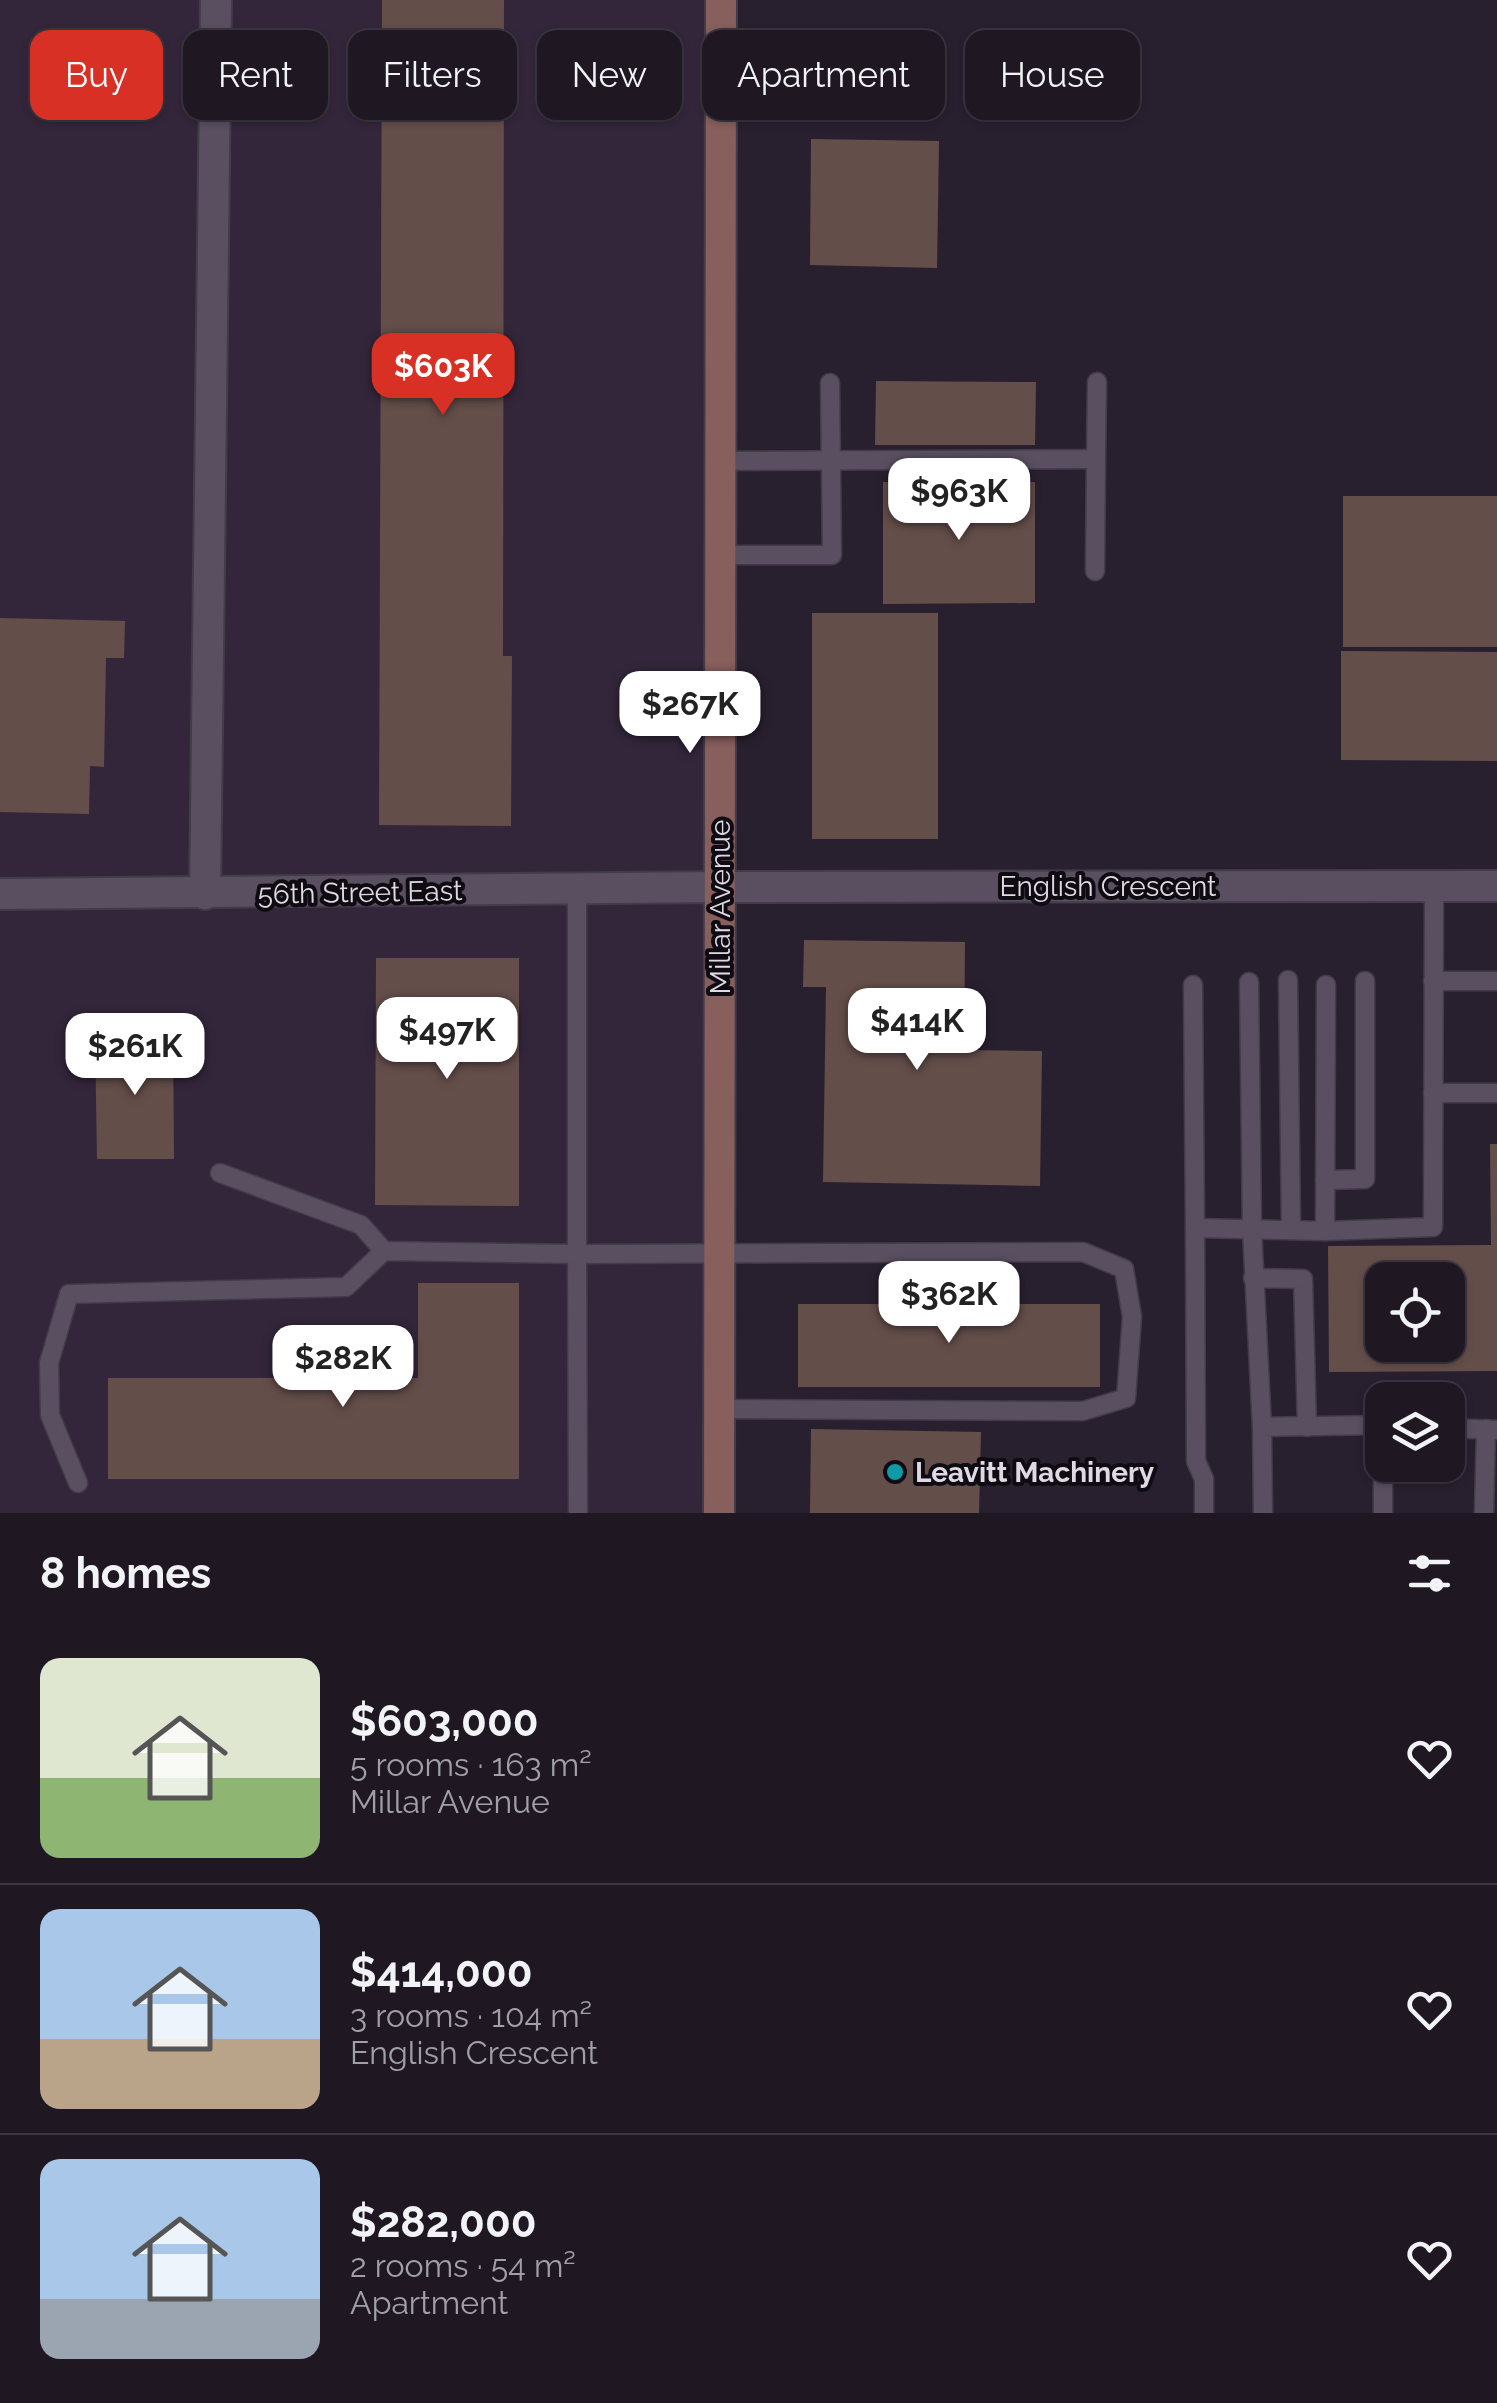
<!DOCTYPE html>
<html lang="en">
<head>
<meta charset="utf-8">
<style>
  body { margin:0; font-family:Raleway,sans-serif; background:#27212b; color:#f1f3f6; height:100vh; display:flex; flex-direction:column; font-size:38px; white-space:nowrap }
  * { box-sizing:border-box; margin:0 }
  p { font-size:32px; color:#a1a0a6 }
  .icon { flex:none; width:55px; height:55px; fill:none; stroke:currentColor; stroke-width:2; stroke-linecap:round; stroke-linejoin:round }
  .map { position:relative; height:1513px; overflow:hidden }
  .panel { display:flex; flex-direction:column; background:#1f1823; flex:1 }
  .panel>* { flex:none }
  .top-card { position:absolute; left:30px; top:30px; width:1438px; height:90px; display:flex; gap:20px }
  .buttons { position:absolute; left:1365px; top:1262px; display:grid; gap:20px }
  .buttons a { display:grid; place-items:center; width:100px; height:100px; border-radius:20px; background:#1f1823; box-shadow:0 2px 8px #0004,0 0 0 2px #3c3741; font-size:50px }
  .price { position:absolute; translate:-50% -85px; padding:0 22px; border-radius:20px; background:#fff; color:#222; font-size:32px; line-height:65px; filter:drop-shadow(0 2px 5px #0008) }
  .price::after { content:''; position:absolute; left:50%; top:60px; width:30px; height:22px; margin-left:-15px; background:inherit; clip-path:polygon(0 0,100% 0,50% 100%) }
  .price.selected { background:#d93025; color:#fff }
  ul { padding:0; list-style:none }
  li { display:flex; align-items:center; gap:30px; height:250px; padding:0 40px }
  li+li { border-top:2px solid #3c3741 }
  li span { display:grid; place-items:center; flex:none; width:280px; height:200px; border-radius:20px; color:#555 }
  li>.icon { margin-inline-start:auto }
  span .icon { width:120px; height:120px; fill:#fffc; stroke-width:1 }
  li b { font-size:42px }
  h2 { display:flex; justify-content:space-between; align-items:center; height:120px; padding:0 40px; font-size:42px }
  .chip { padding:0 35px; border-radius:20px; background:#1f1823; box-shadow:0 2px 8px #0004,0 0 0 2px #3c3741; font-size:35px; line-height:90px }
  .chip.selected { background:#d93025; color:#fff }
  .map>svg:first-child { display:block }
</style>
</head>
<body>
<div class="map">
<svg width="1497" height="1513" viewBox="0 0 1497 1513">
  <rect width="100%" height="100%" fill="#29202f"/>
  <path fill="#33263b" d="M0,0h722l-3,1513h-719z"/>
  <g fill="#644e4a" fill-rule="evenodd">
    <path d="M382,0h122l-1,656h9l-1,170 -132,-1z"/>
    <path d="M811,139l128,2 -2,127 -127,-3z"/>
    <path d="M876,381l160,1 -1,63h-160z"/>
    <path d="M883,482h152v121l-152,1z"/>
    <rect x="1343" y="496" width="154" height="151"/>
    <rect x="812" y="613" width="126" height="226"/>
    <path d="M0,618l125,3 -1,37h-18l-2,109 -14,-1 -1,48 -89,-2z"/>
    <path d="M1341,651l156,1v109l-156,-1z"/>
    <path d="M804,940l161,2 -1,108 78,1 -2,135 -217,-4 3,-195h-23z"/>
    <path d="M376,958h143v248l-144,-1z"/>
    <path d="M173,1037l1,122h-77l-2,-121z"/>
    <path d="M1490,1144h7v227l-168,1 -1,-126 163,-1zM1382,1280h66v65h-66z"/>
    <path d="M418,1283h101v196h-411v-101h310z"/>
    <rect x="798" y="1304" width="302" height="83"/>
    <path d="M811,1429l170,3 -2,81h-169z"/>
  </g>
  <g fill="none" stroke-linecap="round" stroke-linejoin="round">
    <g stroke="#423b48" stroke-width="21">
      <g id="lane">
        <path d="M720,461l376,-2 1,-77"/>
        <path d="M721,555h111l-2,-172"/>
        <path d="M1095,571l1,-112"/>
        <path d="M577,889v365l506,-2 41,17 8,48 -6,81 -43,13 -364,-2"/>
        <path d="M1288,980l3,249"/>
        <path d="M1433,981h64"/>
        <path d="M1249,982l3,248 10,197"/>
        <path d="M1193,985l2,243 130,3 108,-4 1,-341"/>
        <path d="M1433,1093h64"/>
        <path d="M220,1173l141,52 23,26"/>
        <path d="M1325,1180l40,-1v-198"/>
        <path d="M1195,1228l1,233 8,18v34"/>
        <path d="M1325,1231l1,-246"/>
        <path d="M1253,1278l50,1 4,148"/>
        <path d="M1448,1428l49,2"/>
        <path d="M1383,1465v48"/>
        <path d="M78,1483l-28,-68 -1,-52 20,-69 277,-7 38,-36 193,3 1,259"/>
        <path d="M1263,1513l-1,-86 120,-2"/>
        <path d="M1484,1513l2,-84"/>
      </g>
    </g>
    <g stroke="#423b48" stroke-width="34">
      <g id="street">
        <path d="M0,894l720,-7 777,-1"/>
        <path d="M205,894l11,-894"/>
      </g>
    </g>
    <g stroke="#423b48" stroke-width="34">
      <path id="secondary" d="M719,1513l2,-1513"/>
    </g>
    <use href="#lane" stroke="#594f60" stroke-width="18"/>
    <use href="#street" stroke="#594f60" stroke-width="30"/>
    <use href="#secondary" stroke="#875f5c" stroke-width="30"/>
  </g>
  <circle fill="#0f9aa8" stroke="#0f0b12" stroke-width="4" cx="895" cy="1472" r="10"/>
  <g text-anchor="middle" stroke-width="8" stroke-linejoin="round" paint-order="stroke">
    <g font-size="28" fill="#dfd9e3" stroke="#0f0b12">
      <text x="1108" y="896">English Crescent</text>
      <text transform="translate(360 892) rotate(-1)" y="10">56th Street East</text>
      <text transform="translate(720 907) rotate(-90)" y="10">Millar Avenue</text>
    </g>
    <g font-size="28" font-weight="bold" fill="#dfd9e3" stroke="#0f0b12" text-anchor="start">
      <text x="915" y="1482">Leavitt Machinery</text>
    </g>
  </g>
</svg>
<div class="buttons">
<a><svg class="icon" aria-label="locate" viewBox="0 0 24 24"><circle cx="12" cy="12" r="6"/><path d="M12 2v4M12 18v4M2 12h4M18 12h4"/></svg></a>
<a><svg class="icon" aria-label="layers" viewBox="0 0 24 24"><path d="M12 4l9 5-9 5-9-5zM3 14l9 5 9-5"/></svg></a>
</div>
<b class="price selected" style="left:443px;top:418px">$603K</b>
<b class="price" style="left:959px;top:543px">$963K</b>
<b class="price" style="left:690px;top:756px">$267K</b>
<b class="price" style="left:917px;top:1073px">$414K</b>
<b class="price" style="left:447px;top:1082px">$497K</b>
<b class="price" style="left:135px;top:1098px">$261K</b>
<b class="price" style="left:949px;top:1346px">$362K</b>
<b class="price" style="left:343px;top:1410px">$282K</b>
<div class="top-card">
<a class="chip selected">Buy</a>
<a class="chip">Rent</a>
<a class="chip">Filters</a>
<a class="chip">New</a>
<a class="chip">Apartment</a>
<a class="chip">House</a>
</div>
</div>
<section class="panel">
<h2>8 homes<svg class="icon" aria-label="filters" viewBox="0 0 24 24"><path d="M4 7h16M4 17h16"/><circle cx="9" cy="7" r="2"/><circle cx="15" cy="17" r="2"/></svg></h2>
<ul>
<li><span style="background:linear-gradient(#dfe7d0 60%,#8fb573 0)"><svg class="icon" aria-label="home" viewBox="0 0 24 24"><path d="M3 11l9-7 9 7M6 9v11h12V9"/></svg></span><div><b>$603,000</b><p>5 rooms · 163 m²</p><p>Millar Avenue</p></div><svg class="icon" aria-label="heart" viewBox="0 0 24 24"><path d="M12 20l-8-8c-3-5 5-10 8-4 3-6 11-1 8 4z"/></svg></li>
<li><span style="background:linear-gradient(#a9c7e8 65%,#b9a48a 0)"><svg class="icon" aria-label="home" viewBox="0 0 24 24"><path d="M3 11l9-7 9 7M6 9v11h12V9"/></svg></span><div><b>$414,000</b><p>3 rooms · 104 m²</p><p>English Crescent</p></div><svg class="icon" aria-label="heart" viewBox="0 0 24 24"><path d="M12 20l-8-8c-3-5 5-10 8-4 3-6 11-1 8 4z"/></svg></li>
<li><span style="background:linear-gradient(#a9c7e8 70%,#9aa5b1 0)"><svg class="icon" aria-label="home" viewBox="0 0 24 24"><path d="M3 11l9-7 9 7M6 9v11h12V9"/></svg></span><div><b>$282,000</b><p>2 rooms · 54 m²</p><p>Apartment</p></div><svg class="icon" aria-label="heart" viewBox="0 0 24 24"><path d="M12 20l-8-8c-3-5 5-10 8-4 3-6 11-1 8 4z"/></svg></li>
</ul>
</section>
</body>
</html>
